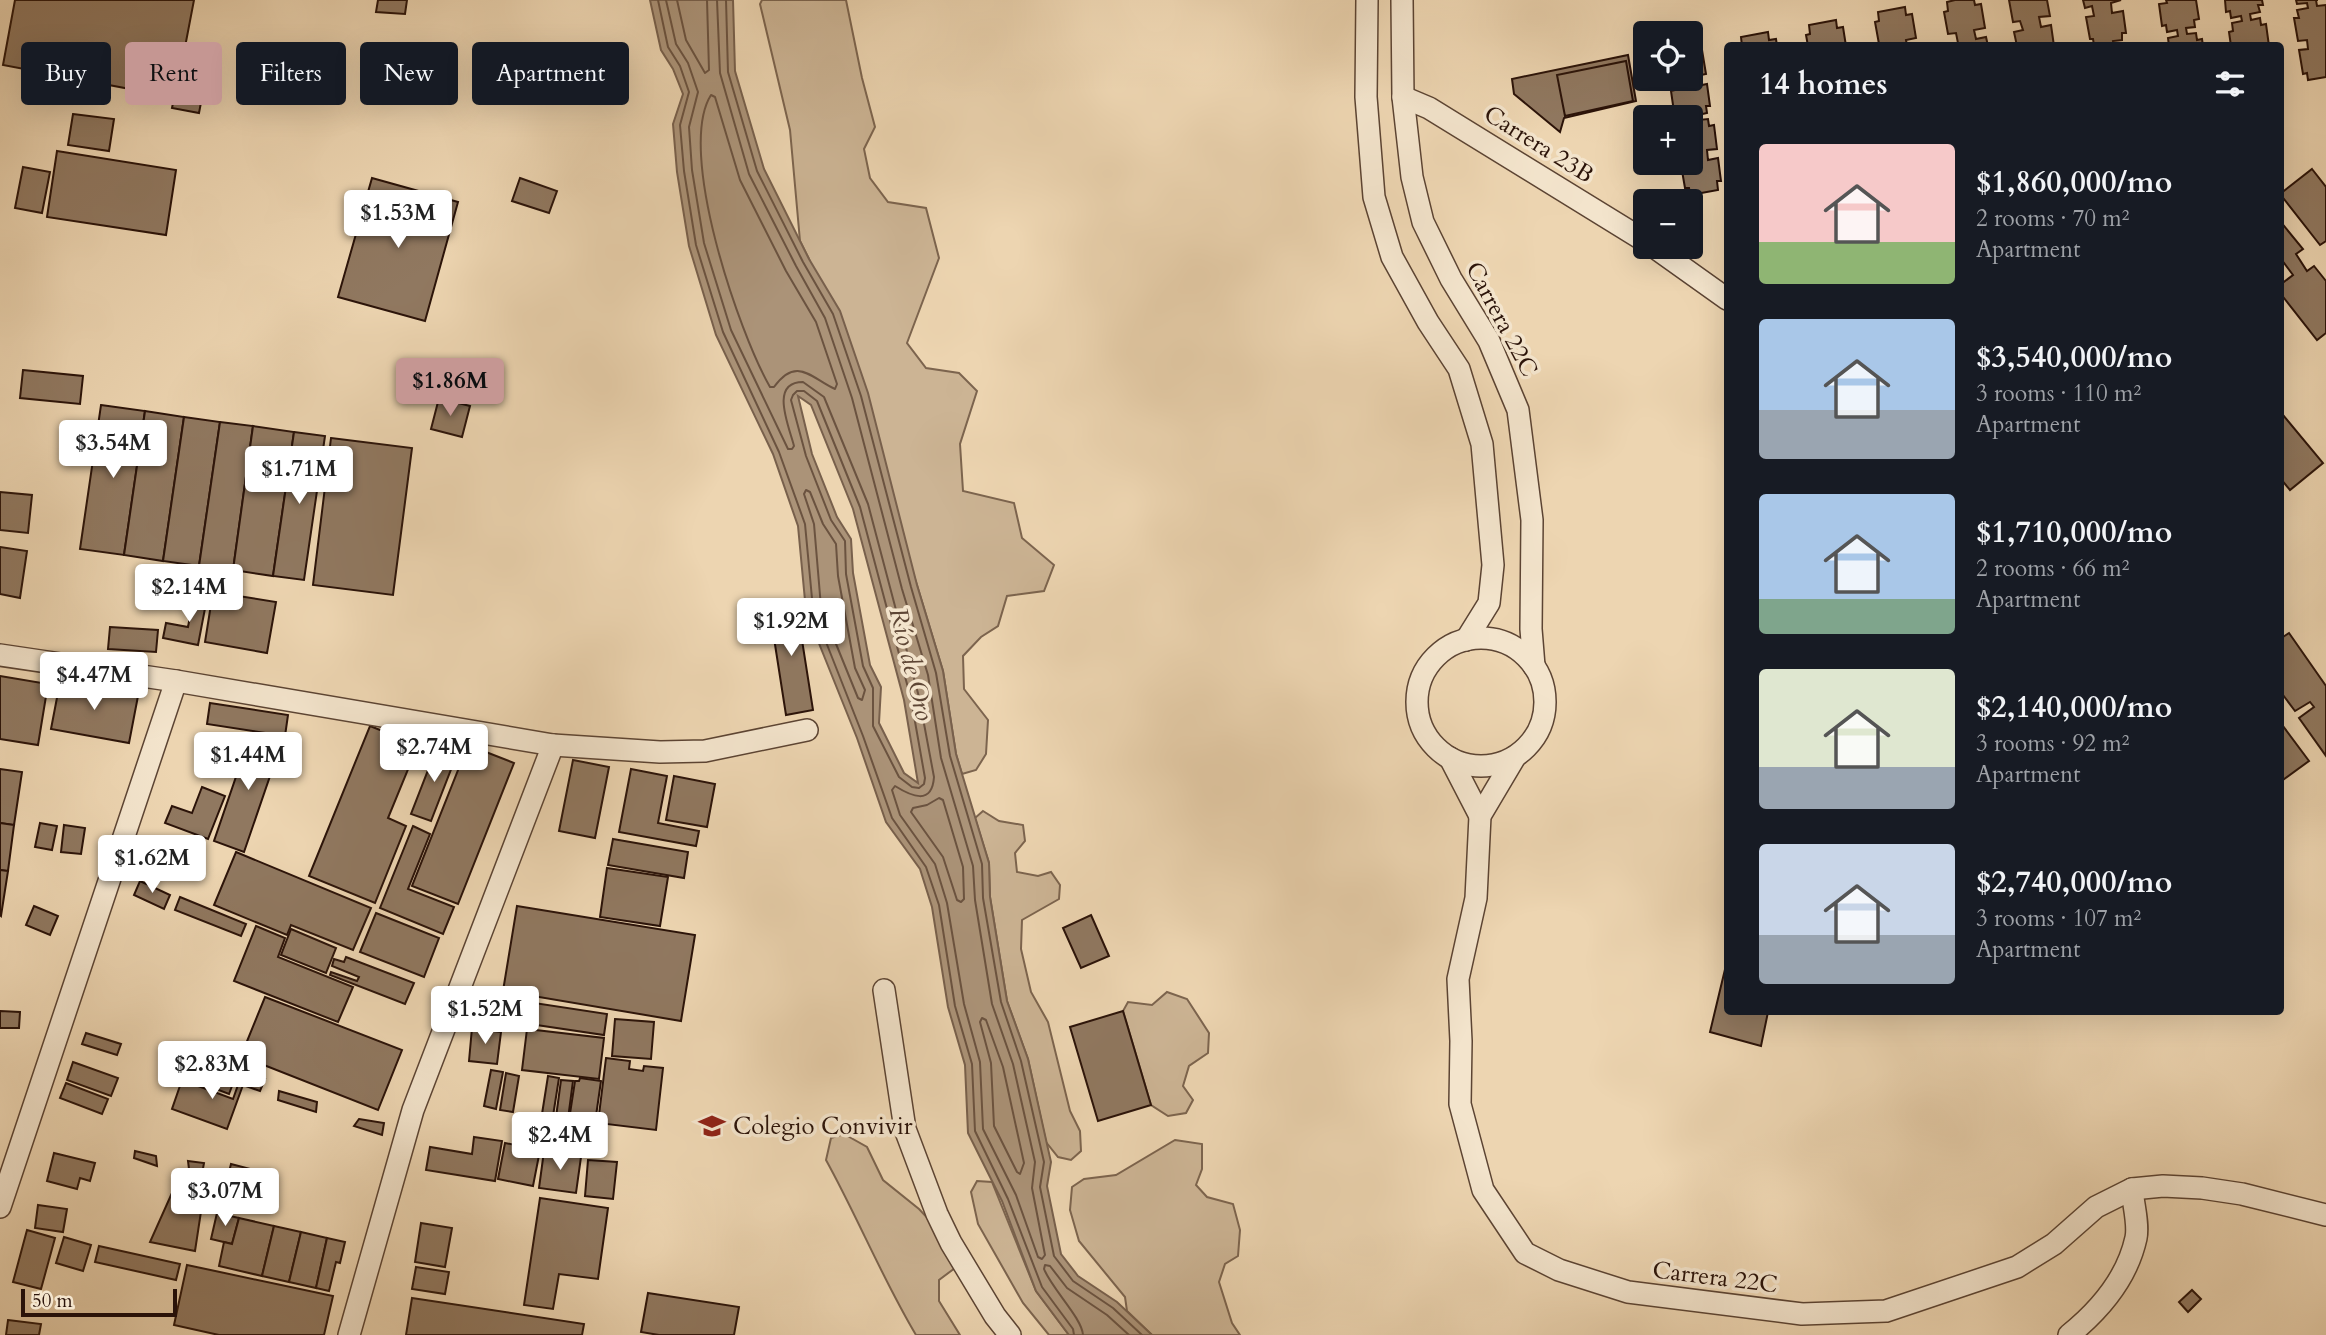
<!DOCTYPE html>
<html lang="en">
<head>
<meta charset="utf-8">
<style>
  body { margin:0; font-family:Cardo,serif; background:#242831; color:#f1f3f6; height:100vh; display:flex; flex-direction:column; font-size:26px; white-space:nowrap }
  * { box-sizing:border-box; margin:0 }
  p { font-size:23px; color:#9ea1a6 }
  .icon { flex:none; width:38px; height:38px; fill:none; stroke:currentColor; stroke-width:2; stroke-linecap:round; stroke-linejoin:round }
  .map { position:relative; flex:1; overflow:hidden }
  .details { position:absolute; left:1724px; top:42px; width:560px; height:973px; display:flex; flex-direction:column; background:#171b24; border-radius:7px; box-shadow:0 7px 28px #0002 }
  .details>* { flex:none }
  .banner { position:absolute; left:21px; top:42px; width:665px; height:63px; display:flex; gap:14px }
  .buttons { position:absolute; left:1633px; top:21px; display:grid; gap:14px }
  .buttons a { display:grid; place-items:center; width:70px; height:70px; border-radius:7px; background:#171b24; box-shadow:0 7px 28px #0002; font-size:35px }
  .scale { position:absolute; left:21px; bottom:18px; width:156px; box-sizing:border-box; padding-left:7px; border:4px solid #2b1309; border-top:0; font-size:19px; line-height:24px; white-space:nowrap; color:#2b1309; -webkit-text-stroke:5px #f3e4cc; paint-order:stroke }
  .price { position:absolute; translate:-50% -60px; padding:0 16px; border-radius:7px; background:#fff; color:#222; font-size:23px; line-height:46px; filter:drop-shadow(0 2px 4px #0008) }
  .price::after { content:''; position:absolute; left:50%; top:42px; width:21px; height:16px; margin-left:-10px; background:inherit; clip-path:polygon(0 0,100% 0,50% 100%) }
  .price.current { background:#c59692; color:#111 }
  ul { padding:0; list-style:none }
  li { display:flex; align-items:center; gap:21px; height:175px; padding:0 35px }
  li span { display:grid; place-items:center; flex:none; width:196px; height:140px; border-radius:7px; color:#555 }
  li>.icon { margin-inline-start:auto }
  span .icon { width:84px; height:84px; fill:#fffc; stroke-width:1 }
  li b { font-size:30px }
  h2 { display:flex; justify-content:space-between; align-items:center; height:84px; padding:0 35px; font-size:30px }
  .tag { padding:0 24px; border-radius:7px; background:#171b24; box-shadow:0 7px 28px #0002; font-size:24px; line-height:63px }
  .tag.current { background:#c59692; color:#111 }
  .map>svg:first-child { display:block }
</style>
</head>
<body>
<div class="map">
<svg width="2326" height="1335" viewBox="0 0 2326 1335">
  <rect width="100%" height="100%" fill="#edd5b1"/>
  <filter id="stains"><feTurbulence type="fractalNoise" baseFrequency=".00286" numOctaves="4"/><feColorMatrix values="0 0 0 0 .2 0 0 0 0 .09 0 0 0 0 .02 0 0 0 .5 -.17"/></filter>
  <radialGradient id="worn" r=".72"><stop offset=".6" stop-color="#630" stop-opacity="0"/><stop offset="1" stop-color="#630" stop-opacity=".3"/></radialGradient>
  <g fill="#ccb494" stroke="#7c644e" stroke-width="2">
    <path d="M762,0h84l16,78 13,49 -11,22 6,29 18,24 38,6 13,50 -32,85 19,25 33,5 18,18 -17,53 3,47 51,12 8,35 32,27 -10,26 -37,5 -9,30 -17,11 -18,19 1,33 24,31 -2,34 -10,16 -14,4 -6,-20 -13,-83 -26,-86 -108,-326 -9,-18 -10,-111 -30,-126z"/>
    <path d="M983,811l16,10 24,4 2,16 -10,12 2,19 21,4 13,-4 9,13 -1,14 -37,21 -1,29 10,43 17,30 22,89 10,20 1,20 -10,9 -13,-3 -12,-15 -18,-83 -21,-58 -17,-104 -1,-34 -14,-45z"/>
    <path d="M1167,992l20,7 22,34 -1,20 -19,13 -6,20 10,14 -7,13 -18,3 -17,-11 -28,-94 5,-9 24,3z"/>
    <path d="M844,1134l23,13 16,33 36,29 31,33 5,26 -16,12v21l21,34h-44c-34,-57 -58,-117 -90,-175l5,-22z"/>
    <path d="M1175,1140l27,4v25l-6,16 11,12 26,7 7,26 -2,26 -13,8 -6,18 13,41 8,12h-88l-25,-24 -2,-14 -46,-56 -9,-31 2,-23 12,-8 32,-4z"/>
    <path d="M977,1181l15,1 44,109 33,44h-20l-26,-32 -45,-79 -7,-32z"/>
  </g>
  <path fill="#ab9378" stroke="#78604c" stroke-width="2" fill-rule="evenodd" d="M650,0h83l2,71 29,98 45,90 31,52 28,82 49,192 26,86 13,83 33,109 1,34 17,104 21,58 23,103 -4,24 14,68 17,22 39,26 35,33h-83l-33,-44 -34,-90 -34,-68 -3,-68 -17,-58 -16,-100 -12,-38 -34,-47 -29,-84 -51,-127 -8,-85 -25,-72 -57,-119 -27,-89 -12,-74 -4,-48 10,-30 -10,-25 -12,-19zM798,396l13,9 42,104 51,191 14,83 -14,-10 -25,-50 2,-36 -11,-22 -17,-92 -2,-34 -14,-22 -25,-63z"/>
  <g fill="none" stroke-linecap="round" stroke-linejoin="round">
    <g stroke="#6b5340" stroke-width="2">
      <path d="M658,0l10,47 12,19 9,26 -9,33 4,46 12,74 27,87 56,120 26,72 8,85 50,127 29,82 34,49 13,38 16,101 17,58 3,67 33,68 34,88 31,42 1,6"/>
      <path d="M666,0l10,44 12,19 10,29 -9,35 3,43 12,73 27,87 57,119h4l2,-3c-5,-20 -25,-64 9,-64l21,15 44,107 51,193 15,80c-2,29 -23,19 -39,9l-3,4 8,25 35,49 12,39 17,101 16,58 3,67 33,66 22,62 4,2 3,-4 -13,-67 3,-26 -22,-98 -21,-60 -17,-104 -2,-34 -32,-108 -13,-83 -26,-86 -50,-191 -27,-80 -29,-52 -47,-92 -29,-101 -3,-73"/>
      <path d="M677,0l9,40 19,33 4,-3 -2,-70"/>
      <path d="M726,0l2,72 29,99 46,91 30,52 28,82 50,191 25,86 14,83 32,108 1,34 18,104 20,59 23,101 -4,25 14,69 19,25 40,27 29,27"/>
      <path d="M711,95l4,2 25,83 46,91 30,51 21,62 -2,5c-23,-10 -38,-34 -61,-2h-4c-31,-54 -94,-237 -59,-292z"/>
      <path d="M797,391h7l13,10 43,106 51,192 14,79 -1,6 -5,4 -7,-1 -13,-10 -26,-51v-38l-10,-22 -17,-92 -1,-33 -14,-21 -25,-64 -15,-56 2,-5z"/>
      <path d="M806,490l4,2 13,32 13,20 2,32 17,92 10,22 -3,10 -4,-2 -37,-91 -7,-83 -10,-30z"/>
      <path d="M939,798l4,2 20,67 1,32 -3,3 -4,-2 -14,-43 -32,-45 2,-4 14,-3z"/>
      <path d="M982,1018l4,2 17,47 21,96 -4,11 -3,-2 -23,-46 -3,-63 -11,-41z"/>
      <path d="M1083,1335c-1,-17 -31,-46 -39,-66l1,-4 5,1 17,22 40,27 22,20"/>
    </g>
  </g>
  <g fill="#907860" stroke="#2b1309" stroke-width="2">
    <path d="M15,0h179l-13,68 12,2 -3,19 13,3 -4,21 -27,-5 5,-25 -7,-1 -3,14 -164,-31z"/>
    <path d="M378,0h29l-2,14 -29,-2z"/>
    <path d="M1955,0h19l1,5 6,-1 4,24 -11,2 2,9 10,-2 2,9h-38l8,-3 -2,-10 -8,1 -4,-22 4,-1 -1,-9z"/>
    <path d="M2009,0h38l3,16 -11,1 2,10 10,-2 3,21h-37l-3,-14 9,-2 -3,-9 -7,1z"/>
    <path d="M2083,0h38l-10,3 1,10 11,-2 3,22h-4v7l-9,1 1,5 -10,-2 -10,1 -1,-6h-3l-4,-22 8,-1 -2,-10 -7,2z"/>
    <path d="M2166,0h30l3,19 -5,1 1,7 -9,1 1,6 9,-1 1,7 5,-1 1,7h-34l-1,-8 10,-2 -1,-6 -10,2 -1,-7 -4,1 -3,-22 8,-1z"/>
    <path d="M2225,0h37l1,5h-5l2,7 -10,2 1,6 9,-2 1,7 5,-1 3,22h-38l-2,-14 4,-1 -1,-8 10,-2 -1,-5 -10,2 -1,-7 -4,1z"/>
    <path d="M2296,0h22h-2l1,6 9,-1v72l-18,3 -1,-7 -4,1 -4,-24 9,-1 -1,-9 -9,1 -4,-23h5l-2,-8 11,-2 -1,-5 -10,1z"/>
    <path d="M1905,7l1,8 6,-1 4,24 -10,2 1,6 -28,-2 -4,-22 4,-1 -1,-9z"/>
    <path d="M1836,20l1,8 6,-1 3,19h-38l-2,-11 4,-1 -1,-9z"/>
    <path d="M1768,32l1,8 7,-1 1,7h-35l-1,-9z"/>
    <path d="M1694,43l2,8 6,-1 4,24 -10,2 1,10 10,-2 3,22h-4l1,7 -9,2 1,5 9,-1 1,7 5,-1 3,24 -10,1 1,10 10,-2 3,23h-4l1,9 -28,5 -1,-7h-4l-4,-23 9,-2v-46h-11l-1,-5h-4l-3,-21 8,-2 -2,-10h-8h21v-35z"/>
    <path d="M1628,55l8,46 -72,17 -4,14 -46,-38 -2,-15z"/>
    <path d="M1626,61l7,40 -68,15 -8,-41z"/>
    <path d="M73,114l41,5 -5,32 -41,-6z"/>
    <path d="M57,151l119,19 -10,65 -119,-18z"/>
    <path d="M23,167l27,5 -8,41 -27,-5z"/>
    <path d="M2312,169l14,18v54l-6,4 -40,-51z"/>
    <path d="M372,178l86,24 -33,119 -87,-24z"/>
    <path d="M520,178l37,13 -8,22 -37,-12z"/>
    <path d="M2280,221l23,28 -7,5 11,17 7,-5 12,15v52l-9,7 -37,-47v-8l13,-10 -9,-12 -4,3z"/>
    <path d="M23,370l60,6 -3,28 -60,-6z"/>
    <path d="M439,398l31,8 -8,31 -31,-8z"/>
    <path d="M101,405l44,6 -21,144 -44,-6z"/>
    <path d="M145,411l39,6 -21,144 -39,-6z"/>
    <path d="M2283,415l40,48 -33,27 -10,-12v-60z"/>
    <path d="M184,417l36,5 -21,144 -36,-5z"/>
    <path d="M220,422l33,4 -20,144 -34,-4z"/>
    <path d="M253,426l41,6 -21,144 -40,-6z"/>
    <path d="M294,432l31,4 -21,144 -31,-4z"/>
    <path d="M331,438l81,10 -19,147 -80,-10z"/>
    <path d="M0,492l32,3 -4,38 -28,-3z"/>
    <path d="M0,547l27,4 -7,47 -20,-4z"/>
    <path d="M213,592l63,10 -9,51 -62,-11z"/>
    <path d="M194,595l13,3 -9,47 -35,-7 3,-15 22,4z"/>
    <path d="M796,602l17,108 -27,5 -17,-109z"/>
    <path d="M110,627l48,3 -2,22 -48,-3z"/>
    <path d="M2289,633l37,53v70l-27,-38 15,-11 -4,-5 -15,9 -15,-20v-52z"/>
    <path d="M0,676l48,8 -10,61 -38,-6z"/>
    <path d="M60,682l78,14 -9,47 -78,-14z"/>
    <path d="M210,703l78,12 -3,21 -78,-12z"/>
    <path d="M2280,722l29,39 -29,21z"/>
    <path d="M370,726l48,19 -30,73 18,8 -31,77 -66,-27z"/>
    <path d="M251,733l30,11 -37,108 -30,-11z"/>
    <path d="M468,745l46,18 -56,141 -46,-18z"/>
    <path d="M437,747l20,7 -26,67 -20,-7z"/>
    <path d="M573,760l36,7 -14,71 -36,-7z"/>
    <path d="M0,769l22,3 -8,53 -14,-2z"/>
    <path d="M631,769l36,7 -9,47 41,8 -3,15 -77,-14z"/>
    <path d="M674,776l41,8 -8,43 -41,-7z"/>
    <path d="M202,787l23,9 -17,43 -43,-16 7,-17 20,7z"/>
    <path d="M0,823l14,2 -6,46 -8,-1z"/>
    <path d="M40,823l17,3 -5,24 -17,-3z"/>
    <path d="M64,825l21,3 -4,26 -20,-2z"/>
    <path d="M413,826l17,8 -22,55 46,18 -11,27 -63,-26z"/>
    <path d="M613,839l75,13 -4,26 -76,-13z"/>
    <path d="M236,852l135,56 -18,42 -62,-25 -4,10 -73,-30z"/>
    <path d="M607,868l61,9 -8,49 -60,-9z"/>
    <path d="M0,870l8,1 -7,45 -1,-1z"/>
    <path d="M140,881l30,14 -6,14 -30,-14z"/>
    <path d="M180,897l66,27 -5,12 -66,-26z"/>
    <path d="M34,906l24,10 -8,19 -24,-10z"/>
    <path d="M517,906l178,29 -14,86 -178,-30z"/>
    <path d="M376,913l63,25 -15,39 -64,-25z"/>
    <path d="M1091,915l18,41 -28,12 -18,-40z"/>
    <path d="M256,926l29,12 -7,19 75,30 -15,35 -104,-41z"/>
    <path d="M291,929l45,19 -10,25 -45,-18z"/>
    <path d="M346,957l68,26 -9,21 -75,-29 1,-3 26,9 2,-4 -27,-11 2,-7 10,3z"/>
    <path d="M1727,961v51h41l-7,34 -51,-14z"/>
    <path d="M265,997l137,53 -24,60 -137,-54z"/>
    <path d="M494,997l113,17 -3,21 -114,-17z"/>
    <path d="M0,1011l20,1 -1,16h-19z"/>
    <path d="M1123,1011l28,94 -53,16 -28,-94z"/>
    <path d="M615,1019l39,3 -3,37 -39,-3z"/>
    <path d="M472,1028l29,4 -4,32 -28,-3z"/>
    <path d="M527,1029l77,9 -5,41 -77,-9z"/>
    <path d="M86,1033l35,11 -4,11 -35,-11z"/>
    <path d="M208,1050l33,12 -12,32 -34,-13z"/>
    <path d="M606,1058l24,3 -1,8 14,2 1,-5 19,2 -7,62 -58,-7z"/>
    <path d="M73,1062l45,16 -7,18 -44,-16z"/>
    <path d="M491,1070l12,2 -7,37 -12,-3z"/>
    <path d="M243,1071l22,8 -5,12 -17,-6 -16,44 -55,-20 10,-29 51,19z"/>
    <path d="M506,1073l13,3 -6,36 -13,-2z"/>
    <path d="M548,1076l11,2 -6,38 -11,-2z"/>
    <path d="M580,1078l21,3 -6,42 -26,-3 6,-39h4z"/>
    <path d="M561,1080l12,1 -5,38 -12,-2z"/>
    <path d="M66,1083l42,16 -6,15 -42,-16z"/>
    <path d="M279,1091l38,11 -1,10 -38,-12z"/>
    <path d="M359,1119l25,4 -2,12 -28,-9z"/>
    <path d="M474,1137l28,4 -7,40 -69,-11 4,-23 42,7z"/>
    <path d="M505,1143l35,7 -7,36 -35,-7z"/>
    <path d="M135,1151l21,5 1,10 -23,-8z"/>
    <path d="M544,1151l37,6 -5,36 -37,-5z"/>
    <path d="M54,1153l41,10 -5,18 -10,-3 -3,11 -30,-8z"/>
    <path d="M588,1160l29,2 -4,37 -28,-3z"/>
    <path d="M188,1161l16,2 -2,11 -13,-5z"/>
    <path d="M231,1164l46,12 -5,20 -46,-12z"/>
    <path d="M180,1175l24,17 -9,59 -45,-9z"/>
    <path d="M540,1198l68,10 -10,71 -39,-5 -6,35 -29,-4z"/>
    <path d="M38,1205l29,4 -4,23 -28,-4z"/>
    <path d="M217,1213l22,5 -7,26 -21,-5z"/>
    <path d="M239,1218l35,8 -12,50 -43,-10 5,-24 8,2z"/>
    <path d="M421,1223l31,5 -7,39 -30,-5z"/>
    <path d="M274,1226l27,6 -12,50 -27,-6z"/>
    <path d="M27,1230l28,8 -14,51 -28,-7z"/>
    <path d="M301,1232l26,6 -11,50 -27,-6z"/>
    <path d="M64,1237l27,8 -8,26 -27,-8z"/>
    <path d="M327,1238l18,4 -5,21 -4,-1 -7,29 -13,-3z"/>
    <path d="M99,1246l81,18 -4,16 -81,-18z"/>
    <path d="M187,1265l146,31 -9,39h-105l-45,-10z"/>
    <path d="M416,1267l33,5 -4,22 -33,-5z"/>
    <path d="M2192,1290l9,9 -13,13 -9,-10z"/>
    <path d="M648,1293l91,14 -5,28h-75l-18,-3z"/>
    <path d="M412,1298l172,26 -2,11h-176z"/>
    <path d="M8,1320l33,4 -2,11h-33z"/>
  </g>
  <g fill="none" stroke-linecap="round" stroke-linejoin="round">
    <g stroke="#5c4433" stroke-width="24">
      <g id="minor">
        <path d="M1367,0l-1,97 8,100 18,60 36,65 31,47 23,75 11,121 -4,38 -23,37"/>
        <path d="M1402,0l1,97 9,80 11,45 28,57 38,62 29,69 14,110 -1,109 3,37"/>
        <path d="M1403,97l26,11 216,133"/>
        <path d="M1654,247l73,52"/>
        <circle cx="1481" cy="702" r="64"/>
        <path d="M0,655l176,26 377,64 107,7 45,-1 102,-21"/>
        <path d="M1515,757l-35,59 -4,82 -18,81 3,62 -1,63 23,86 42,63 34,17 69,22 174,22 84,-3 131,-44 37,-23 42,-37 36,-18 31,-3 39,2 40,6 84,21"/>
        <path d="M1450,758l30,58"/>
        <path d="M884,990l21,139 32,85 14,29 44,73 15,19"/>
        <path d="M0,1207l176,-526"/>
        <path d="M349,1335l64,-225 140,-365"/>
        <path d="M2069,1335c31,-25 58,-56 67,-97 3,-14 -3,-34 -4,-49"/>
      </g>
    </g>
    <use href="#minor" stroke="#f3e4cc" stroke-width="21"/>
  </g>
  <defs>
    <g id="school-bare" transform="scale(2.1)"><path d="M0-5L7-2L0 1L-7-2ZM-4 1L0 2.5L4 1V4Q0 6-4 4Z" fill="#8f2418" stroke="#f3e4cc" stroke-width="2.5" paint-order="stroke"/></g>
  </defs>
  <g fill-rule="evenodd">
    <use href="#school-bare" x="712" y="1126"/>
  </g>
  <g text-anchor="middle" stroke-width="7" stroke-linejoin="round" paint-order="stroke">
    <g font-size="24" fill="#2b1309" stroke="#f3e4cc">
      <text transform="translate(1539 144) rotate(32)" y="8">Carrera 23B</text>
      <text transform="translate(1502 319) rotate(62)" y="8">Carrera 22C</text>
      <text transform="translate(1715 1277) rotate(7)" y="8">Carrera 22C</text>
    </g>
    <g font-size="24" fill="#2b1309" stroke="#f3e4cc" text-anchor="start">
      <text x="733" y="1134">Colegio Convivir</text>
    </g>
    <g font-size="26" font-style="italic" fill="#5e4635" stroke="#f3e4cc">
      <text transform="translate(912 664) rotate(76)" y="9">Río de Oro</text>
    </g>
  </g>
  <rect width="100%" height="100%" filter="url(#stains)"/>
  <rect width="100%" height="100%" fill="url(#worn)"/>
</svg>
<div class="buttons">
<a><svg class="icon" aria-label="locate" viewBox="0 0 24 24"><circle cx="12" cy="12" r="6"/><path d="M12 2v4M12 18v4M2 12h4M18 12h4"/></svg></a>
<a>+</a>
<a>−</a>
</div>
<div class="scale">50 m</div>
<b class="price" style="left:398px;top:250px">$1.53M</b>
<b class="price current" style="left:450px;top:418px">$1.86M</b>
<b class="price" style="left:113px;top:480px">$3.54M</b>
<b class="price" style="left:299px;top:506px">$1.71M</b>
<b class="price" style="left:189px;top:624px">$2.14M</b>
<b class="price" style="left:791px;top:658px">$1.92M</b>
<b class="price" style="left:94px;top:712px">$4.47M</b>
<b class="price" style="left:434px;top:784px">$2.74M</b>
<b class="price" style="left:248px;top:792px">$1.44M</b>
<b class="price" style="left:152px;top:895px">$1.62M</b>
<b class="price" style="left:485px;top:1046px">$1.52M</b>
<b class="price" style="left:212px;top:1101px">$2.83M</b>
<b class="price" style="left:560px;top:1172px">$2.4M</b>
<b class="price" style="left:225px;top:1228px">$3.07M</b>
<div class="banner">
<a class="tag">Buy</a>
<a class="tag current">Rent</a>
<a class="tag">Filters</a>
<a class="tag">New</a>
<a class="tag">Apartment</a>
</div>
<section class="details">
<h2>14 homes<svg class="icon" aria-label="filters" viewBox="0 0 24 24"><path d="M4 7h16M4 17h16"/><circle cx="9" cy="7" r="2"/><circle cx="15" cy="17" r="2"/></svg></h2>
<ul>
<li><span style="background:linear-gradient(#f6c9c9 70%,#8fb573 0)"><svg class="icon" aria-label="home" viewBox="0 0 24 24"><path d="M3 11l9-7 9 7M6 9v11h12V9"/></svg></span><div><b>$1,860,000/mo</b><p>2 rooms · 70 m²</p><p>Apartment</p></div></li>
<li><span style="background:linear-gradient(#a9c7e8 65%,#9aa5b1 0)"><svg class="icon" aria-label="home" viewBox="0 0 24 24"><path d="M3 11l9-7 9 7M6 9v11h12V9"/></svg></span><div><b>$3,540,000/mo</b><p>3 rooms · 110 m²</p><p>Apartment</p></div></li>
<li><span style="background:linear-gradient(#a9c7e8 75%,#7fa58c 0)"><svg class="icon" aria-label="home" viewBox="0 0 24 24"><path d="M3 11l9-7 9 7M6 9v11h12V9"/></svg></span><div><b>$1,710,000/mo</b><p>2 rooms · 66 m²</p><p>Apartment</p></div></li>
<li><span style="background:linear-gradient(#dfe7d0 70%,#9aa5b1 0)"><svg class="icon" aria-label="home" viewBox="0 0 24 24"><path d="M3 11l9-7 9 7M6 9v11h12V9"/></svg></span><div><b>$2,140,000/mo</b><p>3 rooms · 92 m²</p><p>Apartment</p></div></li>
<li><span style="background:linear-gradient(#c9d6e8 65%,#9aa5b1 0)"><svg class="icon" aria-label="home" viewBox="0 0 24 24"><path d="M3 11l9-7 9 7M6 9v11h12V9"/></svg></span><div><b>$2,740,000/mo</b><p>3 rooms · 107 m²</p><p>Apartment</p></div></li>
</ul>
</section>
</div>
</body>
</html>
